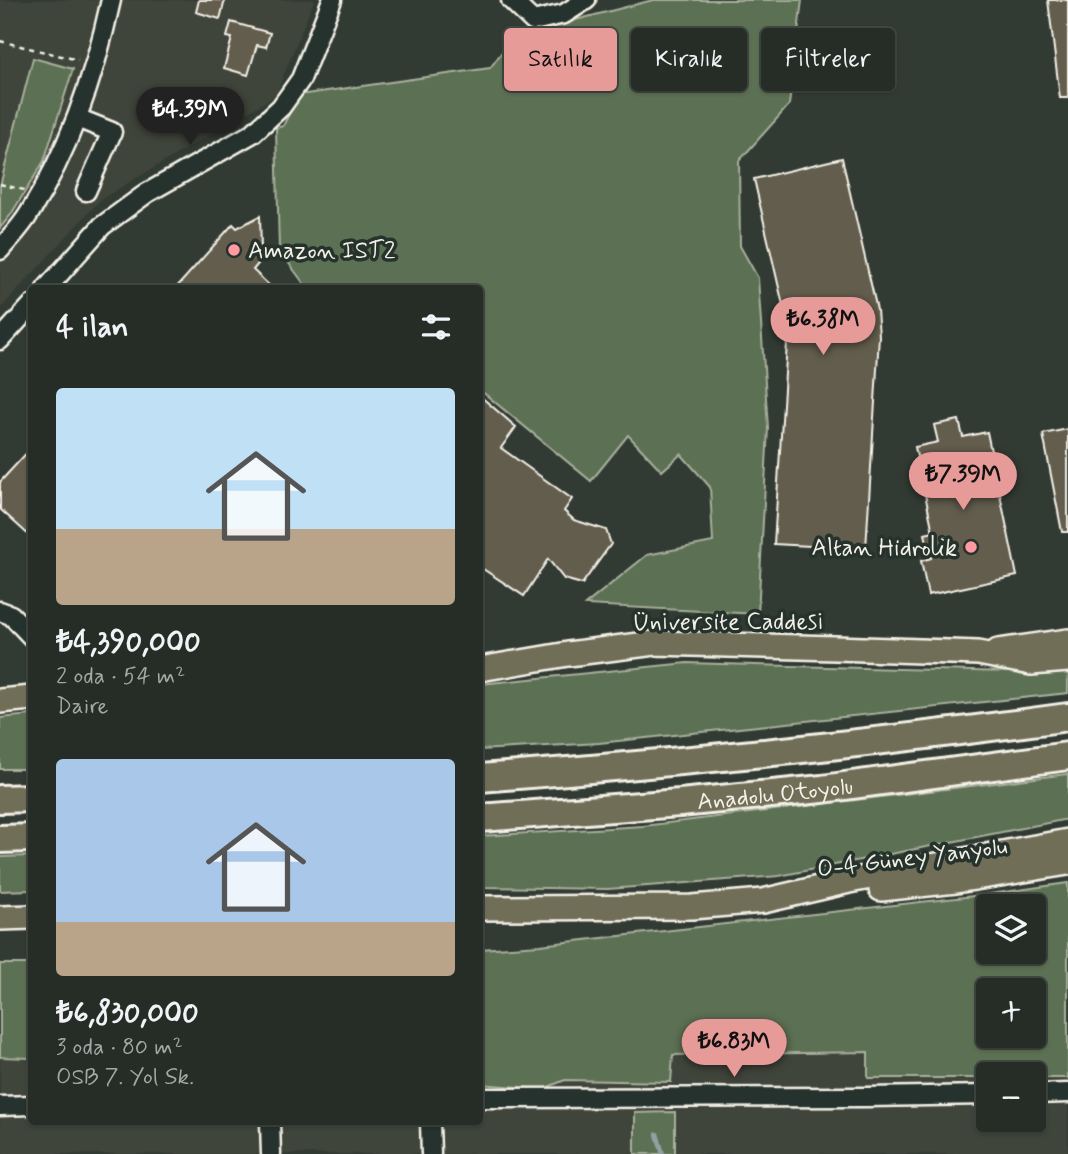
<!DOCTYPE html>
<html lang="tr">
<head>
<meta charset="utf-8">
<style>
  body { margin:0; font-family:Mynerve,sans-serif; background:#323832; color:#f1f3f6; height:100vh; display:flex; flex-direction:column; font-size:26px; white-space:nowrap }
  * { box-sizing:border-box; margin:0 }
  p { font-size:23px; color:#a4a7a7 }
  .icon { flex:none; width:38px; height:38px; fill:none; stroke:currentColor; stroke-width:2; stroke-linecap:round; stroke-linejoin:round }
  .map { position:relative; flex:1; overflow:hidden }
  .details { position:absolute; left:28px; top:285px; width:455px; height:840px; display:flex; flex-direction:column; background:#262c26; border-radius:7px; box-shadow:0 2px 5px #0004,0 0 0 2px #424843 }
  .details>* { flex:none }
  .guide { position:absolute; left:504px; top:28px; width:458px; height:63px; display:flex; gap:14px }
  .buttons { position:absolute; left:976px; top:894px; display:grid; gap:14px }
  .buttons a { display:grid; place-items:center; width:70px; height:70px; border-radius:7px; background:#262c26; box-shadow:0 2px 5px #0004,0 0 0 2px #424843; font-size:35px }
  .price { position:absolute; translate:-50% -60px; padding:0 16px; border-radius:24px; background:#e69b98; color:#111; font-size:23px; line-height:46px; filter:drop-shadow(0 2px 4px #0008) }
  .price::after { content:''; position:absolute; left:50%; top:42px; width:21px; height:16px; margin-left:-10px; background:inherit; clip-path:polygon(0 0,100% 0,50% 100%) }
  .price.current { background:#222; color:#fff }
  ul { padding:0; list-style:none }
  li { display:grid; align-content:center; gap:14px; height:371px; padding:0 28px }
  li span { display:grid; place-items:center; height:217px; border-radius:7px; color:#555 }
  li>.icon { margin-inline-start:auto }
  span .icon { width:126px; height:126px; fill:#fffc; stroke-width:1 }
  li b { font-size:30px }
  h2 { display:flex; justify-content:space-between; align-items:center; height:84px; padding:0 28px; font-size:30px }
  .tag { padding:0 24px; border-radius:7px; background:#262c26; box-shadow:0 2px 5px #0004,0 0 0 2px #424843; font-size:24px; line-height:63px }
  .tag.current { background:#e69b98; color:#111 }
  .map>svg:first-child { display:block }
</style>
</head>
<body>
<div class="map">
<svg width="1068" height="1154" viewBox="0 0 1068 1154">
  <rect width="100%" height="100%" fill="#323b33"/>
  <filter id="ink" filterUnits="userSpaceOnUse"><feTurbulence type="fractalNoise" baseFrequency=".0143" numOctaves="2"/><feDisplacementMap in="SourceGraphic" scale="14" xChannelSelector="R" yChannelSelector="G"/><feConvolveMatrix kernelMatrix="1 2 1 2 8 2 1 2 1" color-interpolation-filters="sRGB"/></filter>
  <g filter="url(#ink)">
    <g fill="#41453b" fill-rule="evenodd">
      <path d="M0,0h314l-39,96 -174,103 -101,110z"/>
      <path d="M1068,883v271h-1068v-190h31l1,158h448v-173l60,-4 443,-50zM989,906h45v46h-45zM989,990h45v46h-45zM989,1074h45v46h-45z"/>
    </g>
    <g fill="#5c6f52" stroke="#a8b09d" stroke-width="2" fill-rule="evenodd">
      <path d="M653,0h149l-13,105 -50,56 1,85 18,32 10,150 -10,186 -173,-9 62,-50 66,-13 -3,-55 -29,-33 -19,17 -34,-36 -37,46 -111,-91v-101h-172l-29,-39 -3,-122 7,-2 16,-31 191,-27 24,-32z"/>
      <path d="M33,58l40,11 -29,92 -34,55 -10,12v-42z"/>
      <path d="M687,663l321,9 60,-7v28l-469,50 -119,7v-66z"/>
      <path d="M31,715v54h-31v-51z"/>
      <path d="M1068,774v45l-289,57 -171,13 -128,-2v-51l163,-10z"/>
      <path d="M31,856v34l-31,1v-34z"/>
      <path d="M1068,883v195h-34v-4h-45v4h-121v-26l-195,3 -2,27 -106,-2 -22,9 -63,-5v-135l60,-4 443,-50zM989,906h45v46h-45zM989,990h45v46h-45z"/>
      <path d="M0,964h31v94l-31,-1z"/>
      <path d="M675,1112v42h-40v-41z"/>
    </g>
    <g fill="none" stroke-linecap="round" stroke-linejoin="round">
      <path stroke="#91a0a2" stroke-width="4.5" d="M657,1134l6,20"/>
    </g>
    <g fill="#645d4d" stroke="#f4f1e8" stroke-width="2">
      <path d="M199,0h26l-5,19 -24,-7z"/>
      <path d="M1048,0h20v98h-8z"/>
      <path d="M231,22l39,11 -4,14 -9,-2 -9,30 -24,-7 8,-30 -5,-1z"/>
      <path d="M842,158l35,152 2,26 -13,213 -92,-5 14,-217 -34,-148z"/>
      <path d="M260,216l1,32 -5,5 6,6 -9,11 20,19h-98l58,-65 4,4z"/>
      <path d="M480,396l36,31 -15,21 71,51 -8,12 10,9 32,10 5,14 -29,40 -18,-5 -16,-20 -24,37 -44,-29z"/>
      <path d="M959,420l4,17 24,-5 30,144 -89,19 -7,-34 10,-3 -6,-24 8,-2 -18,-85 23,-5 -4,-17z"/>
      <path d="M1068,429v103h-6l-19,-98z"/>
      <path d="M32,447v91l-32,-29v-27z"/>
    </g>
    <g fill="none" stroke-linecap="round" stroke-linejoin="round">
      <g stroke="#f4f1e8" stroke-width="23">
        <g id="minor">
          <path d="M511,0l22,21 31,-7 22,-14"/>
          <path d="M77,118l35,14 -26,59"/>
          <path d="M0,250c10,-12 22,-24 30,-38 41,-65 65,-138 81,-212"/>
          <path d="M46,289l56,-63 45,-33 106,-60 28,-26 20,-28 31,-79"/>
          <path d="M0,340l32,-35"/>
          <path d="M0,611l11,4 21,22"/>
          <path d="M1034,1094l34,-1"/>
          <path d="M480,1098l387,-1 122,-2"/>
          <path d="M0,1106l32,-1"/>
          <path d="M270,1122l1,32"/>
          <path d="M430,1122l1,32"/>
        </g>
      </g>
      <g stroke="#f4f1e8" stroke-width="28">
        <g id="major">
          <path d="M998,651l70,-10"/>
          <path d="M480,669l88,-15 87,-11 180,5 143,5 53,10 37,-3"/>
          <path d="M0,701l32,-3"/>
          <path d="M881,889l75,-8 112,-18"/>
          <path d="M480,908l212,-1 71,-6 86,-20 219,-40"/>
          <path d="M0,918l32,-1"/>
        </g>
      </g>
      <g stroke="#f4f1e8" stroke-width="32">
        <g id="highway">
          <path d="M480,778c197,-15 392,-34 588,-61"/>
          <path d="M0,799l32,-1"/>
          <path id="s1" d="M480,818l200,-15 142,-14 246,-33"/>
          <path d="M0,839l32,-1"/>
        </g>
      </g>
      <g stroke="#f4f1e8" stroke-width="2.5" stroke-dasharray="5 5" stroke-linecap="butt">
        <path d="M0,41l78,19"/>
        <path d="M0,184l24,6"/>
      </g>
      <use href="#minor" stroke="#26332d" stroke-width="18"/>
      <use href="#major" stroke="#716e59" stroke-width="23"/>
      <use href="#highway" stroke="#716e59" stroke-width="26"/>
    </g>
  </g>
  <g fill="#ff9aa2" stroke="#26332d" stroke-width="2.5">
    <circle cx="234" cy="250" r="7"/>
    <circle cx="971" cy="547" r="7"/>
  </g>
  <g text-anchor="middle" stroke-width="7" stroke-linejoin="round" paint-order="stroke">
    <g font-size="24" fill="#f4f1e8" stroke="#26332d" text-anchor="start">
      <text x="248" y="258">Amazon IST2</text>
      <text x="957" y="555" text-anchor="end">Altan Hidrolik</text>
    </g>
    <g font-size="24" fill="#f4f1e8" stroke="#26332d">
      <text x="728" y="629">Üniversite Caddesi</text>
      <text dy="8" stroke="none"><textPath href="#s1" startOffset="296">Anadolu Otoyolu</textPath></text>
      <text transform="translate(912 857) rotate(-7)" y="8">O-4 Güney Yanyolu</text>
    </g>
  </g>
</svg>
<div class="buttons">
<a><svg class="icon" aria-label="layers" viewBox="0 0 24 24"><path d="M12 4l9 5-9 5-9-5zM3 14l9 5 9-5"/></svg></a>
<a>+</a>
<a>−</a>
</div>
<b class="price current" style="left:190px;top:147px">₺4.39M</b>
<b class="price" style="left:823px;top:357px">₺6.38M</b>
<b class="price" style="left:963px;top:512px">₺7.39M</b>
<b class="price" style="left:734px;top:1079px">₺6.83M</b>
<div class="guide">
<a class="tag current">Satılık</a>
<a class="tag">Kiralık</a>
<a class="tag">Filtreler</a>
</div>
<section class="details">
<h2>4 ilan<svg class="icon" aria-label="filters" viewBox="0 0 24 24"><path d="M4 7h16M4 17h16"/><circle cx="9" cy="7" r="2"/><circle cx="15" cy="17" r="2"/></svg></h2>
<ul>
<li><span style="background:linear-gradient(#bfe0f5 65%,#b9a48a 0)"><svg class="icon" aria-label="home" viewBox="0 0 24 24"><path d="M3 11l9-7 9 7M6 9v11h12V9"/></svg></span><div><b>₺4,390,000</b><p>2 oda · 54 m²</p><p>Daire</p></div></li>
<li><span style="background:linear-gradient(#a9c7e8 75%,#b9a48a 0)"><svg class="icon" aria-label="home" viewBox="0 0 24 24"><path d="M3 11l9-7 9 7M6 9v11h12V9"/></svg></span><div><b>₺6,830,000</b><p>3 oda · 80 m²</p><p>OSB 7. Yol Sk.</p></div></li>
</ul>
</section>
</div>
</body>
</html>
